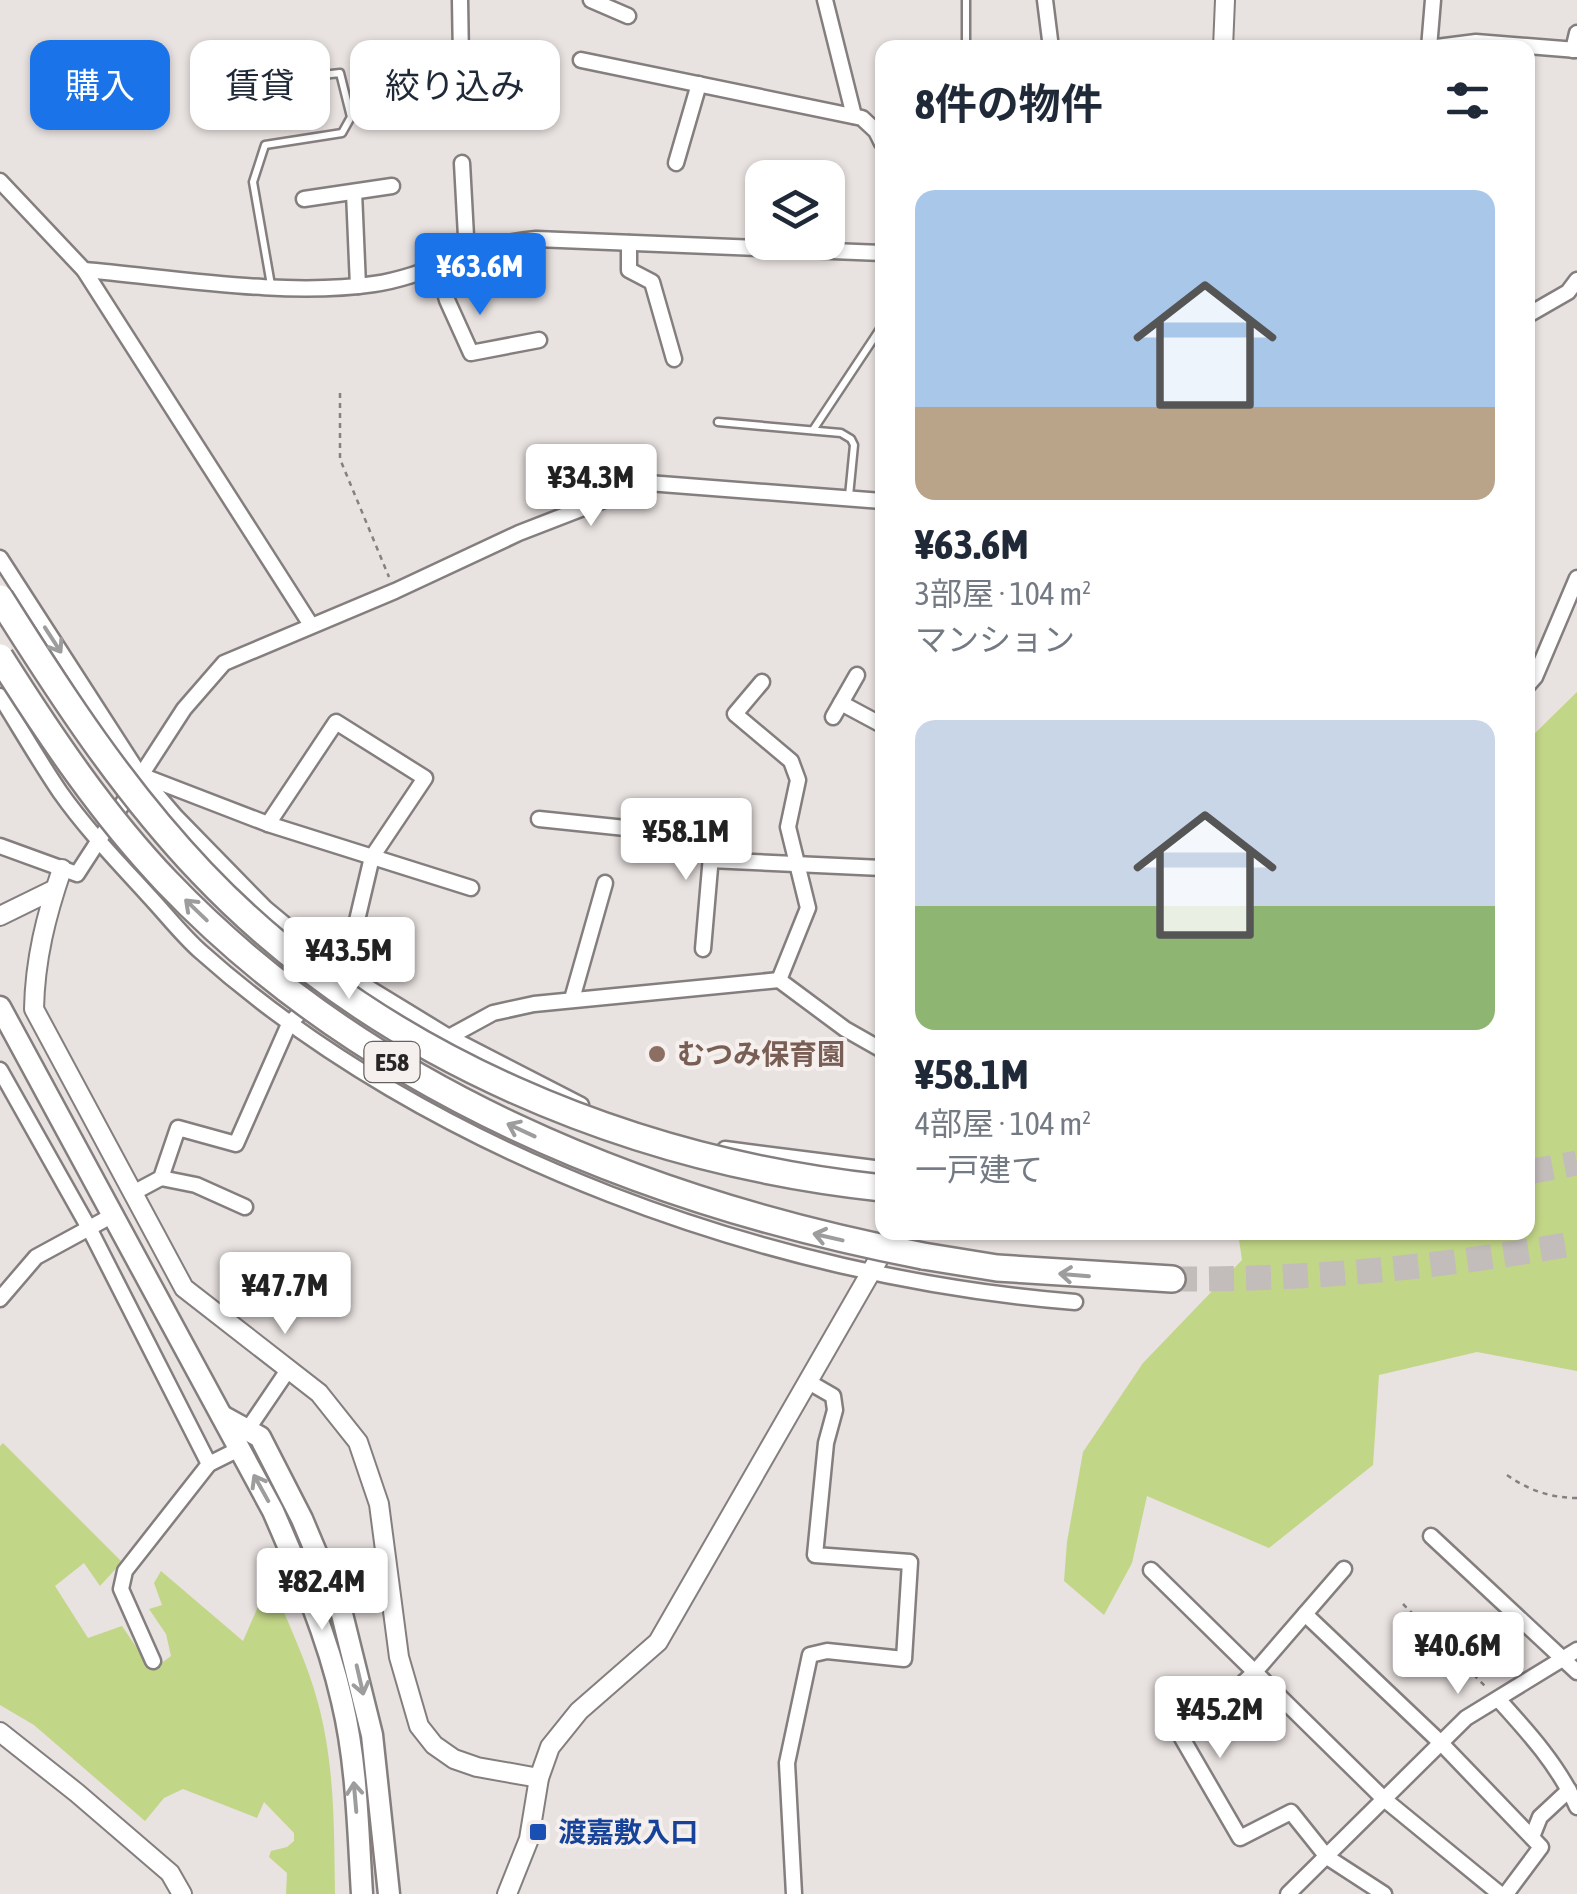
<!DOCTYPE html>
<html lang="ja">
<head>
<meta charset="utf-8">
<style>
  body { margin:0; font-family:"Asap Condensed","Noto Sans JP",sans-serif; background:#f6f6f7; color:#1f2937; height:100vh; display:flex; flex-direction:column; font-size:38px; white-space:nowrap }
  * { box-sizing:border-box; margin:0 }
  p { font-size:32px; color:#747a83 }
  .icon { flex:none; width:55px; height:55px; fill:none; stroke:currentColor; stroke-width:2; stroke-linecap:round; stroke-linejoin:round }
  .map { position:relative; flex:1; overflow:hidden }
  .drawer { position:absolute; left:875px; top:40px; width:660px; height:1200px; display:flex; flex-direction:column; background:#fff; border-radius:20px; box-shadow:0 2px 8px #0004 }
  .drawer>* { flex:none }
  .guide { position:absolute; left:30px; top:40px; width:695px; height:90px; display:flex; gap:20px }
  .tools { position:absolute; left:745px; top:160px; display:grid; gap:20px }
  .tools a { display:grid; place-items:center; width:100px; height:100px; border-radius:20px; background:#fff; box-shadow:0 2px 8px #0004; font-size:50px }
  .price { position:absolute; translate:-50% -85px; padding:0 22px; border-radius:10px; background:#fff; color:#222; font-size:32px; line-height:65px; filter:drop-shadow(0 2px 5px #0008) }
  .price::after { content:''; position:absolute; left:50%; top:60px; width:30px; height:22px; margin-left:-15px; background:inherit; clip-path:polygon(0 0,100% 0,50% 100%) }
  .price.selected { background:#1a73e8; color:#fff }
  ul { padding:0; list-style:none }
  li { display:grid; align-content:center; gap:20px; height:530px; padding:0 40px }
  li span { display:grid; place-items:center; height:310px; border-radius:20px; color:#555 }
  li>.icon { margin-inline-start:auto }
  span .icon { width:180px; height:180px; fill:#fffc; stroke-width:1 }
  li b { font-size:42px }
  h2 { display:flex; justify-content:space-between; align-items:center; height:120px; padding:0 40px; font-size:42px }
  .tag { padding:0 35px; border-radius:20px; background:#fff; box-shadow:0 2px 8px #0004; font-size:35px; line-height:90px }
  .tag.selected { background:#1a73e8; color:#fff }
  .map>svg:first-child { display:block }
</style>
</head>
<body>
<div class="map">
<svg width="1577" height="1894" viewBox="0 0 1577 1894">
  <rect width="100%" height="100%" fill="#e8e2e0"/>
  <g fill="#c2d687">
    <path d="M1577,692v679l-100,-19 -98,23 -6,90 -104,83 -122,-52 -15,67 -28,52 -40,-34 3,-39 16,-90 60,-89 99,-103 -4,-27 290,-1v-264l3,-129 -3,-11v-88z"/>
    <path d="M3,1443l119,119 -22,24 -16,-23 -29,23 33,52 34,-12 30,44 19,-14 -5,-22 -17,-25 13,-4 -8,-22 7,-12 82,70 21,-48 10,-5c15,38 34,76 44,115 17,63 16,126 17,191h-49l1,-21 -18,-16 2,-6 16,-4 7,-6v-8l-30,-31 -7,16 -74,-29 -19,9 -19,23 -111,-96 -34,-20v-259z"/>
  </g>
  <g fill="none" stroke-linecap="round" stroke-linejoin="round">
    <g stroke="#c2bcbb" stroke-width="25" stroke-dasharray="25 12" stroke-linecap="butt">
      <path d="M1528,1172l49,-9"/>
      <path d="M1172,1279c137,1 270,-12 405,-36"/>
    </g>
    <g stroke="#847f7e" stroke-width="11">
      <g id="service">
        <path d="M966,0v48"/>
        <path d="M463,54l54,-1"/>
        <path d="M206,88l134,-15 11,44 -9,16 -77,12 -12,37 18,103"/>
        <path d="M718,422l123,11 10,6 3,6 -5,51"/>
        <path d="M813,430l69,-104"/>
      </g>
    </g>
    <g stroke="#847f7e" stroke-width="19">
      <g id="minor">
        <path d="M460,0l2,118"/>
        <path d="M591,0l37,16"/>
        <path d="M825,0l29,116"/>
        <path d="M1045,0l6,48"/>
        <path d="M1433,0l-4,48 47,-6 101,8"/>
        <path d="M1573,50l4,-17"/>
        <path d="M581,60l281,58 14,13 6,12"/>
        <path d="M462,163l5,92"/>
        <path d="M676,163l23,-79"/>
        <path d="M0,181l84,89 227,355"/>
        <path d="M354,192l4,94"/>
        <path d="M304,199l88,-13"/>
        <path d="M629,243v27l23,12 22,77"/>
        <path d="M437,265l10,35 24,53 68,-13"/>
        <path d="M84,270c91,8 202,27 290,14 56,-8 103,-41 162,-45l346,14"/>
        <path d="M1528,315l40,-23 9,-12"/>
        <path d="M0,558l140,217 36,42 89,91 76,63 108,66 132,68"/>
        <path d="M762,682l-27,32 56,47 7,19 -10,47 20,81 -29,72"/>
        <path d="M1528,685l7,-8 42,-99"/>
        <path d="M0,696c20,32 39,65 60,96 26,37 58,70 88,103 17,18 33,39 52,56 228,204 572,327 875,351"/>
        <path d="M841,703l41,22"/>
        <path d="M833,717l24,-42"/>
        <path d="M146,777l122,47 203,64"/>
        <path d="M539,819l173,18"/>
        <path d="M0,846l77,28 107,-165 40,-46 171,-72 124,-58 129,-50 234,18"/>
        <path d="M710,860l172,8"/>
        <path d="M703,949l11,-128"/>
        <path d="M572,999l33,-116"/>
        <path d="M449,1037l44,-24 41,-9 245,-24 66,49 37,21"/>
        <path d="M0,1070l89,158 120,236"/>
        <path d="M725,1149l157,20"/>
        <path d="M161,1178l35,7 49,22"/>
        <path d="M133,1193l28,-15 17,-50 58,16 53,-120 52,-53 9,-21 22,-93 53,-79 -89,-56 -68,102"/>
        <path d="M0,1299l36,-42 79,-43"/>
        <path d="M248,1429l40,-59"/>
        <path d="M1431,1536l146,136"/>
        <path d="M1344,1569l-90,104 -72,65 58,100 51,-26 36,45 57,37"/>
        <path d="M1151,1570l233,229 116,95"/>
        <path d="M1305,1614l136,129 100,104 -35,47"/>
        <path d="M153,1661l-32,-72 4,-18 84,-107 30,-15"/>
        <path d="M1498,1699c30,33 61,67 79,108"/>
        <path d="M1532,1837l8,-20 29,-27"/>
        <path d="M794,1894l-7,-131 23,-108 17,-4 77,8 6,-97 -95,-7 11,-112 9,-33 -2,-14 -26,-15"/>
        <path d="M1288,1894l178,-176 111,-68"/>
      </g>
    </g>
    <g stroke="#847f7e" stroke-width="22">
      <g id="tertiary">
        <path d="M1223,48l2,-48"/>
        <path d="M62,869c-16,47 -27,90 -28,140l150,279 135,105 39,49 21,62 20,153 20,69 15,19 20,14 23,8 62,11"/>
        <path d="M0,916l55,-27"/>
        <path d="M0,1732l77,61 93,80 12,21"/>
        <path d="M507,1894l22,-55 10,-61 11,-31 29,-36 79,-69 236,-410"/>
      </g>
    </g>
    <g stroke="#847f7e" stroke-width="25">
      <g id="secondary">
        <path d="M0,1007l273,504c27,62 54,124 69,190 15,62 16,129 20,193"/>
        <path d="M222,1416l38,21 42,82 40,95 30,121 17,159"/>
      </g>
    </g>
    <g stroke="#847f7e" stroke-width="30">
      <path id="motorway" d="M923,1256l74,12 175,11"/>
    </g>
    <g stroke="#858180" stroke-width="2.5" stroke-dasharray="5 5" stroke-linecap="butt">
      <path d="M340,393v66l49,118"/>
      <path d="M1507,1475c21,15 44,23 70,23"/>
      <path d="M1403,1604l84,84"/>
    </g>
    <use href="#service" stroke="#fff" stroke-width="6"/>
    <use href="#minor" stroke="#fff" stroke-width="14"/>
    <use href="#tertiary" stroke="#fff" stroke-width="18"/>
    <use href="#secondary" stroke="#fff" stroke-width="20"/>
    <use href="#motorway" stroke="#fff" stroke-width="25"/>
    <g stroke="#847f7e" stroke-width="30" stroke-linecap="butt">
      <g id="motorway-bridge">
        <path d="M0,598c61,97 122,191 202,275 176,185 429,288 680,315"/>
        <path d="M0,657c50,79 103,158 167,225 200,209 477,320 756,374"/>
      </g>
    </g>
    <use href="#motorway-bridge" stroke="#fff" stroke-width="25"/>
  </g>
  <defs><path id="oneway-shaft" d="M-6 0H5M1.5-3L5.5 0L1.5 3" fill="none" stroke-width="1.6" stroke-linecap="round" stroke-linejoin="round" transform="scale(2.5)"/></defs>
  <g stroke="#9e9d9d">
    <use href="#oneway-shaft" transform="translate(53 640) rotate(57)"/>
    <use href="#oneway-shaft" transform="translate(196 910) rotate(-136)"/>
    <use href="#oneway-shaft" transform="translate(521 1130) rotate(-155)"/>
    <use href="#oneway-shaft" transform="translate(828 1237) rotate(-167)"/>
    <use href="#oneway-shaft" transform="translate(1074 1275) rotate(-175)"/>
    <use href="#oneway-shaft" transform="translate(261 1488) rotate(-119)"/>
    <use href="#oneway-shaft" transform="translate(360 1680) rotate(77)"/>
    <use href="#oneway-shaft" transform="translate(355 1797) rotate(-95)"/>
  </g>
  <circle fill="#8d6e63" stroke="#f5efed" stroke-width="4" cx="657" cy="1054" r="10"/>
  <rect fill="#1a4fb4" stroke="#f5efed" stroke-width="4" x="528" y="1822" width="20" height="20" rx="5"/>
  <g text-anchor="middle" stroke-width="8" stroke-linejoin="round" paint-order="stroke">
    <rect fill="#f5efed" stroke="#666261" stroke-width="2.5" x="364.5" y="1042" width="55" height="40" rx="8"/>
    <g font-size="25" font-weight="bold" fill="#282625">
      <text x="392" y="1071">E58</text>
    </g>
    <g font-size="28" font-weight="bold" fill="#785e54" stroke="#f5efed" text-anchor="start">
      <text x="677" y="1064">むつみ保育園</text>
    </g>
    <g font-size="28" font-weight="bold" fill="#164399" stroke="#f5efed" text-anchor="start">
      <text x="558" y="1842">渡嘉敷入口</text>
    </g>
  </g>
</svg>
<div class="tools">
<a><svg class="icon" aria-label="layers" viewBox="0 0 24 24"><path d="M12 4l9 5-9 5-9-5zM3 14l9 5 9-5"/></svg></a>
</div>
<b class="price selected" style="left:480px;top:318px">¥63.6M</b>
<b class="price" style="left:591px;top:529px">¥34.3M</b>
<b class="price" style="left:686px;top:883px">¥58.1M</b>
<b class="price" style="left:349px;top:1002px">¥43.5M</b>
<b class="price" style="left:285px;top:1337px">¥47.7M</b>
<b class="price" style="left:322px;top:1633px">¥82.4M</b>
<b class="price" style="left:1458px;top:1697px">¥40.6M</b>
<b class="price" style="left:1220px;top:1761px">¥45.2M</b>
<div class="guide">
<a class="tag selected">購入</a>
<a class="tag">賃貸</a>
<a class="tag">絞り込み</a>
</div>
<section class="drawer">
<h2>8件の物件<svg class="icon" aria-label="filters" viewBox="0 0 24 24"><path d="M4 7h16M4 17h16"/><circle cx="9" cy="7" r="2"/><circle cx="15" cy="17" r="2"/></svg></h2>
<ul>
<li><span style="background:linear-gradient(#a9c7e8 70%,#b9a48a 0)"><svg class="icon" aria-label="home" viewBox="0 0 24 24"><path d="M3 11l9-7 9 7M6 9v11h12V9"/></svg></span><div><b>¥63.6M</b><p>3部屋 · 104 m²</p><p>マンション</p></div></li>
<li><span style="background:linear-gradient(#c9d6e8 60%,#8fb573 0)"><svg class="icon" aria-label="home" viewBox="0 0 24 24"><path d="M3 11l9-7 9 7M6 9v11h12V9"/></svg></span><div><b>¥58.1M</b><p>4部屋 · 104 m²</p><p>一戸建て</p></div></li>
</ul>
</section>
</div>
</body>
</html>
